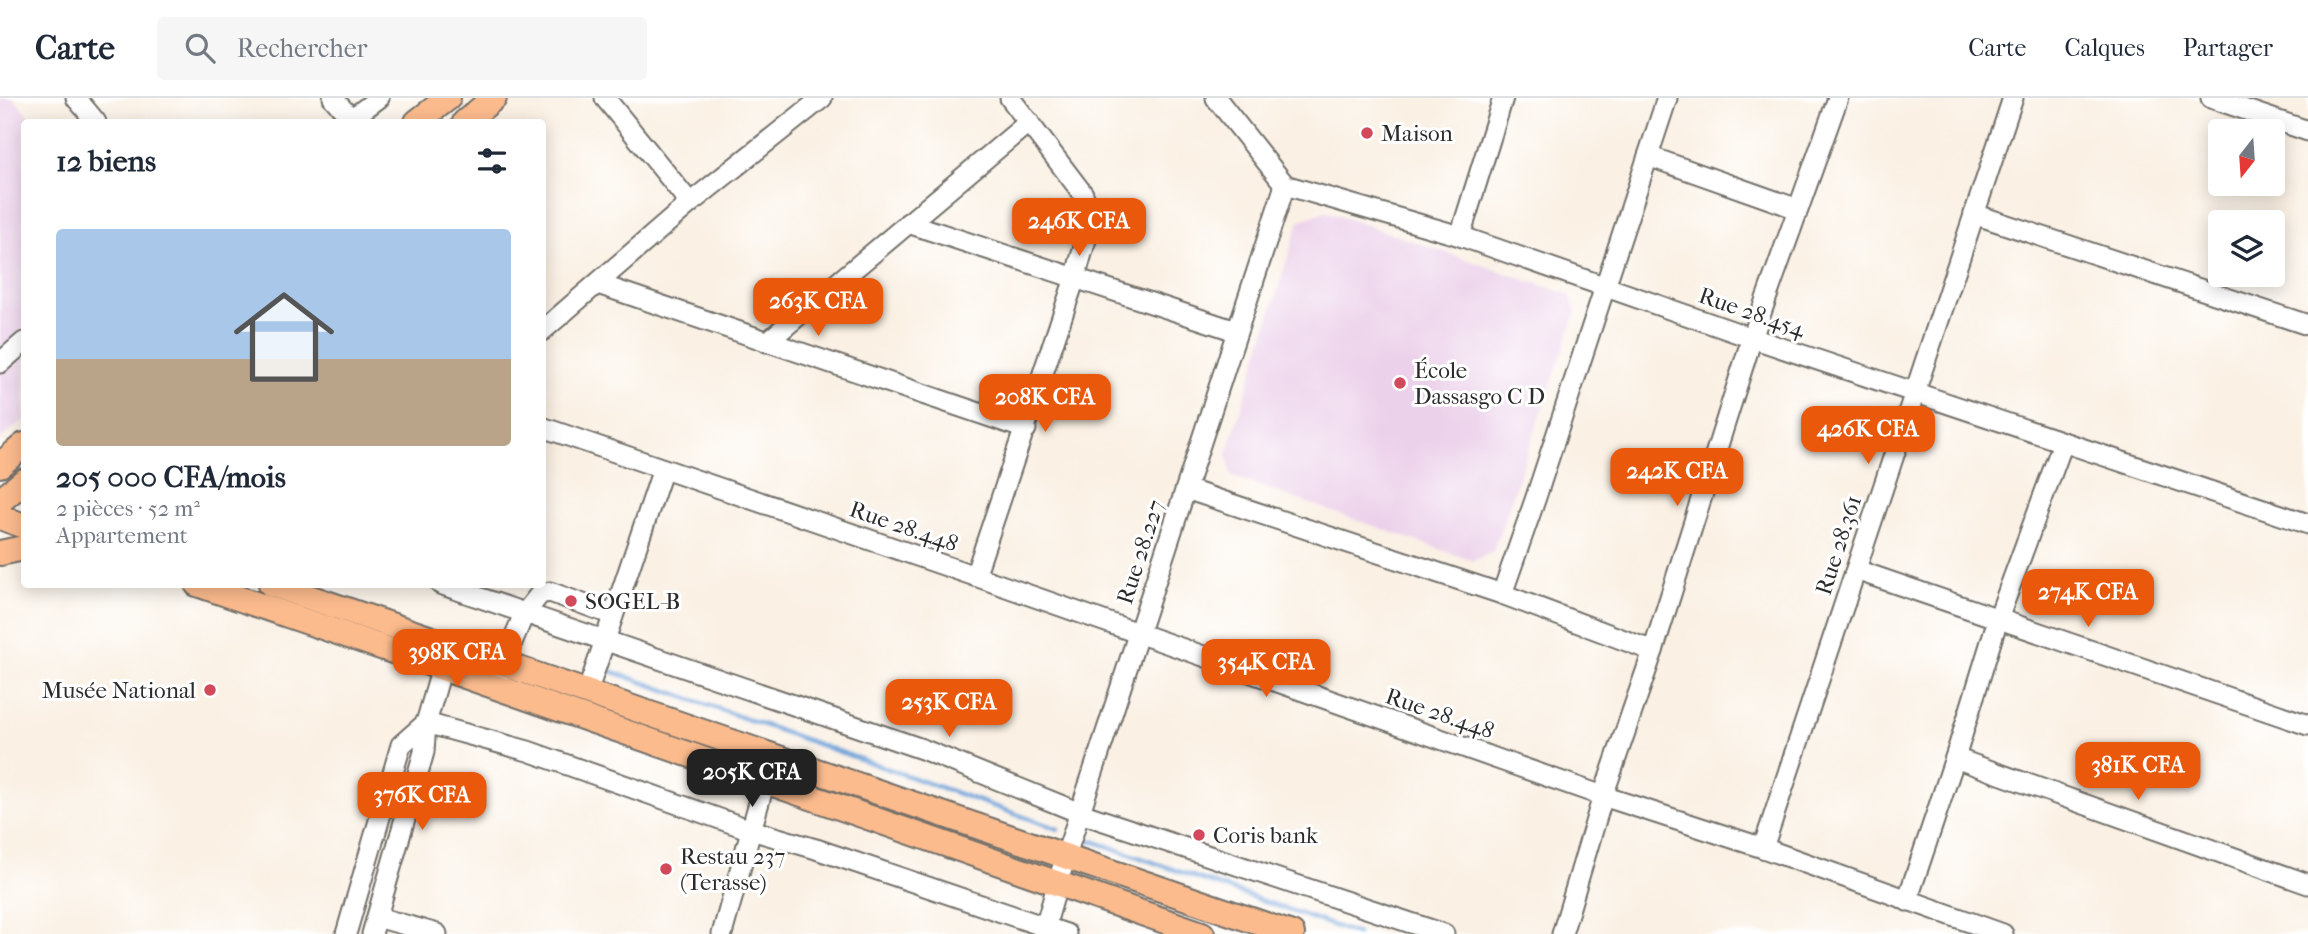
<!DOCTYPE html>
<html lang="fr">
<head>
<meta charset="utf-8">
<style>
  body { margin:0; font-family:"IM FELL French Canon",serif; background:#f6f6f7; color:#1f2937; height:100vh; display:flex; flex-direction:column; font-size:26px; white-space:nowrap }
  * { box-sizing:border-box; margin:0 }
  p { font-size:23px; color:#747a83 }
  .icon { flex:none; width:38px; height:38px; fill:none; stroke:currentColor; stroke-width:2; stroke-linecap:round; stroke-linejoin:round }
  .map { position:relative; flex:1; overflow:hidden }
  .drawer { position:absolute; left:21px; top:21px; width:525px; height:469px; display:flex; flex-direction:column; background:#fff; border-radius:7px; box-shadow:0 4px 18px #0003 }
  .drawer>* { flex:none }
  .needle { width:46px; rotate:197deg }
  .controls { position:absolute; left:2208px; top:21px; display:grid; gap:14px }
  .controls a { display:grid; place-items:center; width:77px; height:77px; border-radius:7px; background:#fff; box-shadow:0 4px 18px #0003; font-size:35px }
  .price { position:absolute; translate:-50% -60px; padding:0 16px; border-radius:14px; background:#ea580c; color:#fff; font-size:23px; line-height:46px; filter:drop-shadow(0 2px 4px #0008) }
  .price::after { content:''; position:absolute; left:50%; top:42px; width:21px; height:16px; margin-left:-10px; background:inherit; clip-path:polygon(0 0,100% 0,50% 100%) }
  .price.current { background:#222; color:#fff }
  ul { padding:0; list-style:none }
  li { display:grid; align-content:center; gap:14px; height:371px; padding:0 35px }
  li span { display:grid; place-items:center; height:217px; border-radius:7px; color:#555 }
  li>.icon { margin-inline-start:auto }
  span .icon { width:126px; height:126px; fill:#fffc; stroke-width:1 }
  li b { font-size:30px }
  h2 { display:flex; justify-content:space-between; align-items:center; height:84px; padding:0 35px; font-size:30px }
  header { display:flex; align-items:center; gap:42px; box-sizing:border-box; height:98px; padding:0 35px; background:#fff; border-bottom:2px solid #e0e1e3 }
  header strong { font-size:33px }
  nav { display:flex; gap:38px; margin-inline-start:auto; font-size:24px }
  .search { width:490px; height:63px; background:#f6f6f7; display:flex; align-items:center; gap:18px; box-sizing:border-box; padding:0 24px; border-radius:7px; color:#747a83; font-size:26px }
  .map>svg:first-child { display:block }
</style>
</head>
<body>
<header>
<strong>Carte</strong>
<div class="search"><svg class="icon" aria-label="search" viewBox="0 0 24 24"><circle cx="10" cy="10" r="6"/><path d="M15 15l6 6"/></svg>Rechercher</div>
<nav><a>Carte</a><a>Calques</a><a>Partager</a></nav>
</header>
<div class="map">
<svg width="2308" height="836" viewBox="0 0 2308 836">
  <rect width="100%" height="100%" fill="#fff"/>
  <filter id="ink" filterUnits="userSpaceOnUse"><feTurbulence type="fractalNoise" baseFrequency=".0143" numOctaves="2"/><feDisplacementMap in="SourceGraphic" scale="14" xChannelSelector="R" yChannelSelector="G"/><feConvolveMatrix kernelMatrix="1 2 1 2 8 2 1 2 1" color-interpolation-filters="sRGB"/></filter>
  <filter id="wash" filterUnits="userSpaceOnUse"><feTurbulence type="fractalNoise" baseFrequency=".00686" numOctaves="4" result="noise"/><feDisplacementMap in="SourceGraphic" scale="28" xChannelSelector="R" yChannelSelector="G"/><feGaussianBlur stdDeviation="1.57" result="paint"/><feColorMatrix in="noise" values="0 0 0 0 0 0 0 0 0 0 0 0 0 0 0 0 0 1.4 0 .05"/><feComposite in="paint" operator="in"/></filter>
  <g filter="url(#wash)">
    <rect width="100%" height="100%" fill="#faf0e3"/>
    <g fill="#ecd1ea">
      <path d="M0,0h13l22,24h-11v298l-24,19z"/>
      <path d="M1325,113l245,84 6,17 -83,240 -20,9 -242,-85 -4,-22 72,-233z"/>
    </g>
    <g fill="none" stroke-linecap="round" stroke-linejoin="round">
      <g stroke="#6a9fd7" stroke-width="5">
        <path d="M611,573l447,158"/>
        <path d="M1087,741l270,95"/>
      </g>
    </g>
  </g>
  <g filter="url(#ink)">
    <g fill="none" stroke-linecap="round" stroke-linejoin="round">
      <g stroke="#73706b" stroke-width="23">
        <g id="minor">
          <path d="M76,0l20,24"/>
          <path d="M333,0l21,24"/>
          <path d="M605,0l85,105"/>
          <path d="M1216,0l69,87 175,51 292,102 556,186"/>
          <path d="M2211,0l97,33"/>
          <path d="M347,24l32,-24"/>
          <path d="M1648,58l150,53"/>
          <path d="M1974,116l334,111"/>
          <path d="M908,125l328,108"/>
          <path d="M1460,138l43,-138"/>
          <path d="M598,186l428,145"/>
          <path d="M542,233l148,-128 132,-105"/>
          <path d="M767,244l262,-220"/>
          <path d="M0,265l24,-21"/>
          <path d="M542,329l433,149 628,220 160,52 240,86"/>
          <path d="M1186,391l316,105"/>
          <path d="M1856,472l452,155"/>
          <path d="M975,478l100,-298 16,-56 -8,-28 -73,-96"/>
          <path d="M440,486l482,165 158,64 364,121"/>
          <path d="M1653,553l-151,-57 33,-94 132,-402"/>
          <path d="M498,578l26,-62 16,-20 10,-2 63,23"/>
          <path d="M587,595l76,-224"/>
          <path d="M426,625l102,28 223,79 65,19 250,85"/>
          <path d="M1955,660l353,126"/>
          <path d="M1763,750l250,-750"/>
          <path d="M1907,803l48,-143 43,-139 65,-176"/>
          <path d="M377,819l60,17"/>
          <path d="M346,836l55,-189 25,-22"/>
          <path d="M372,836l52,-182 2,-29 20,-69"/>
          <path d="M722,836l43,-153 9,-25"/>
          <path d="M1043,836l23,-79 219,-670"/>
          <path d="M1562,836l41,-138 50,-145 99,-313 86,-240"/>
        </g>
      </g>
      <g stroke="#73706b" stroke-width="28">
        <g id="major">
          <path d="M417,24l31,-24"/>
          <path d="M465,24l29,-24"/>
          <path d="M0,367l24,-20"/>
          <path d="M0,403l24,-20"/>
          <path d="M0,419l24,9"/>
          <path d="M0,455l24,-5"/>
          <path d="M197,486l245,84 760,266"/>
          <path d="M271,486l1021,350"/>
        </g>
      </g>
      <use href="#minor" stroke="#fff" stroke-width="19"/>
      <use href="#major" stroke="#fbbb8d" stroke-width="24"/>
    </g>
  </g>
  <g fill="#d1495b" stroke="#fff" stroke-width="2.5">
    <circle cx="1367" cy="35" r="7"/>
    <circle cx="1400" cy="285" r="7"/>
    <circle cx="571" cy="503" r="7"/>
    <circle cx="210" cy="592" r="7"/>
    <circle cx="1199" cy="737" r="7"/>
    <circle cx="666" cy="771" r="7"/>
  </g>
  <g text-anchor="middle" stroke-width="6" stroke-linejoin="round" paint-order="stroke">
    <g font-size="23" fill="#2b2b2b" stroke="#fff" text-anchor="start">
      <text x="1381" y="43">Maison</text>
      <text x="1414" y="280">École<tspan x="1414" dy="26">Dassasgo C D</tspan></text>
      <text x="585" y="511">SOGEL-B</text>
      <text x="196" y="600" text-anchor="end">Musée National</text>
      <text x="1213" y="745">Coris bank</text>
      <text x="680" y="766">Restau 237<tspan x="680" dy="26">(Terasse)</tspan></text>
    </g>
    <g font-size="23" fill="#2b2b2b" stroke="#fff">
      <text transform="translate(1752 214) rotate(19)" y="8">Rue 28.454</text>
      <text transform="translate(904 428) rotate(19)" y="8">Rue 28.448</text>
      <text transform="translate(1838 447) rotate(-72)" y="8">Rue 28.361</text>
      <text transform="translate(1140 454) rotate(-72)" y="8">Rue 28.227</text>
      <text transform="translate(1440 615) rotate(19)" y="8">Rue 28.448</text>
    </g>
  </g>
</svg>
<div class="controls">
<a><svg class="needle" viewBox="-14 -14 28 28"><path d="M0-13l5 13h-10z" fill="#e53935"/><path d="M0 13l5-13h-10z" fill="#747a83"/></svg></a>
<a><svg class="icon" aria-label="layers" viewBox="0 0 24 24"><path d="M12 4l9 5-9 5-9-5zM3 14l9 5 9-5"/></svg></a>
</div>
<b class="price" style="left:1079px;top:160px">246K CFA</b>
<b class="price" style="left:818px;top:240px">263K CFA</b>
<b class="price" style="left:1045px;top:336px">208K CFA</b>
<b class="price" style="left:1868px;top:368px">426K CFA</b>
<b class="price" style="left:1677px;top:410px">242K CFA</b>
<b class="price" style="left:2088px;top:531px">274K CFA</b>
<b class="price" style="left:457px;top:591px">398K CFA</b>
<b class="price" style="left:1266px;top:601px">354K CFA</b>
<b class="price" style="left:949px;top:641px">253K CFA</b>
<b class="price" style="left:2138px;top:704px">381K CFA</b>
<b class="price current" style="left:752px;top:711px">205K CFA</b>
<b class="price" style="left:422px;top:734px">376K CFA</b>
<section class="drawer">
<h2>12 biens<svg class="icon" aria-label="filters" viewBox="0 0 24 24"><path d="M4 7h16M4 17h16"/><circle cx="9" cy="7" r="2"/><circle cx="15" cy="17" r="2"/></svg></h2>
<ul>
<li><span style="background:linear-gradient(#a9c7e8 60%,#b9a48a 0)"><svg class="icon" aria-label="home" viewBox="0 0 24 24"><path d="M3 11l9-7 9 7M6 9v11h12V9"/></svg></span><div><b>205 000 CFA/mois</b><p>2 pièces · 52 m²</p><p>Appartement</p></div></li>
</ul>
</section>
</div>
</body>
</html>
